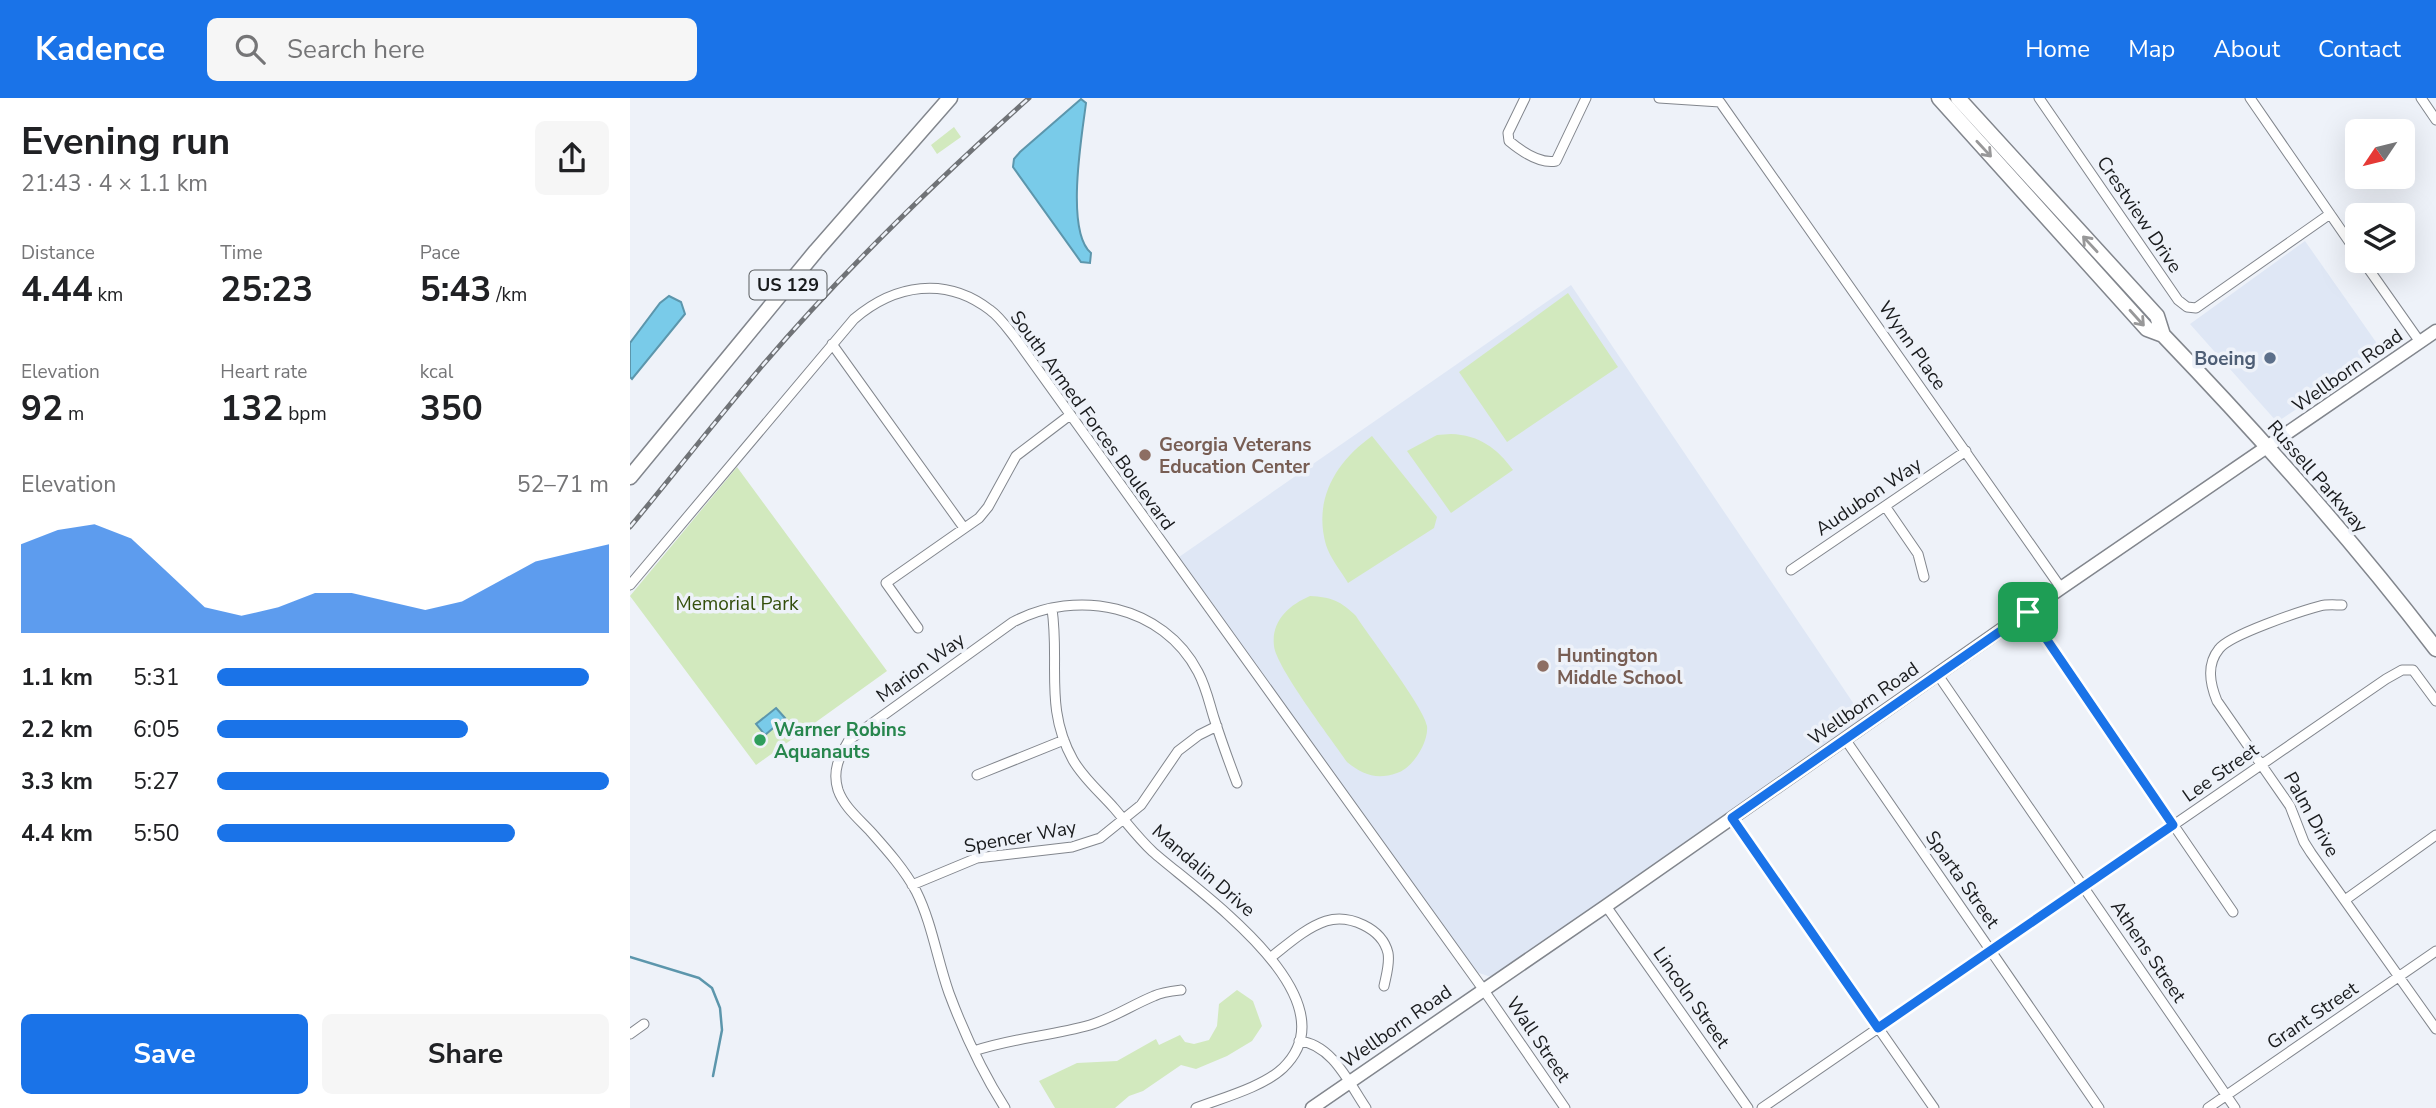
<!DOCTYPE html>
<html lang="en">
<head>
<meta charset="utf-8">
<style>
	:root { --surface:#fff; --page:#f6f6f6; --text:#202124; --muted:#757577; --accent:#1a73e8 }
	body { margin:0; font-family:"Nunito Sans",sans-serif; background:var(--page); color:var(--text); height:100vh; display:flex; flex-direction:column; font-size:26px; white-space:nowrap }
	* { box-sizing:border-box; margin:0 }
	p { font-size:23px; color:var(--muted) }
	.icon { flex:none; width:38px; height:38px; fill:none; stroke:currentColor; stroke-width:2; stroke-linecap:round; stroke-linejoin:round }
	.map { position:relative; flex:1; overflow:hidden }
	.sheet { display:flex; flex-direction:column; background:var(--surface); width:630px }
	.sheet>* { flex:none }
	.needle { width:46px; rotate:235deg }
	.controls { position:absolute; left:1715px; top:21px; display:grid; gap:14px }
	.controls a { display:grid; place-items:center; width:70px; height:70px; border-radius:10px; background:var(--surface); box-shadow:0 7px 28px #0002; font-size:35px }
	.pin { position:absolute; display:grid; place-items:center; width:60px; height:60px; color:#fff; margin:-30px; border-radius:14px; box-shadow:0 4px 10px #0006 }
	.round { display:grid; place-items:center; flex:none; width:74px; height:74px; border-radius:10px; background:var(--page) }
	.overview { display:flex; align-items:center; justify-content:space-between; height:119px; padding:0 21px }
	h1 { font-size:38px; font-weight:700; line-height:52px }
	.metrics { display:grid; grid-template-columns:repeat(3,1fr); gap:10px; height:119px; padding:7px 21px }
	.metrics div { display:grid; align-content:center }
	.metrics b { font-size:35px; font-weight:700 }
	.metrics small { font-size:19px; font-weight:400 }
	.metrics p { font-size:19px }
	.chart { height:196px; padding:14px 21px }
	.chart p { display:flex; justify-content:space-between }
	.chart svg { width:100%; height:126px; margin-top:7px; fill:var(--accent); opacity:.7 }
	.cta { display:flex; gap:14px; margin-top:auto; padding:14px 21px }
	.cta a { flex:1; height:80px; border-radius:10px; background:var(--accent); color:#fff; font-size:28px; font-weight:700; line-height:80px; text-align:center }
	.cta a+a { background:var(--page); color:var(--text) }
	ul { padding:0 21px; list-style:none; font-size:23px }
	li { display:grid; grid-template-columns:112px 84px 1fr; align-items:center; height:52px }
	li i { height:18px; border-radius:9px; background:var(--accent) }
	header { display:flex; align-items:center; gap:42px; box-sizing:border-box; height:98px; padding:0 35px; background:var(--accent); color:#fff }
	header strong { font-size:33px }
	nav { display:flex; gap:38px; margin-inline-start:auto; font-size:24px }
	.search { width:490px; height:63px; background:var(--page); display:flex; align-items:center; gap:18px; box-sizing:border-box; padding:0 24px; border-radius:10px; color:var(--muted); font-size:26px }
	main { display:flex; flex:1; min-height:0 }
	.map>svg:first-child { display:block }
</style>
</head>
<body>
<header>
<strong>Kadence</strong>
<div class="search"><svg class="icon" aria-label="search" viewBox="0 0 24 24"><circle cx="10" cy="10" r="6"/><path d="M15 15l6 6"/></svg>Search here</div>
<nav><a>Home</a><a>Map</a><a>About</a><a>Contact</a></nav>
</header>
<main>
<section class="sheet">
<div class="overview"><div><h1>Evening run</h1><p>21:43 · 4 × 1.1 km</p></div><a class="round"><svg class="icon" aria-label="share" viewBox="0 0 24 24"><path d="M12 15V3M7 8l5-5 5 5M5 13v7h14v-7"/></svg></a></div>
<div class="metrics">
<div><p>Distance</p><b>4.44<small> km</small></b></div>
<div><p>Time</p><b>25:23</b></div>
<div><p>Pace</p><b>5:43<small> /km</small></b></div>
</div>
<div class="metrics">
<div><p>Elevation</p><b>92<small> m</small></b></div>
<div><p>Heart rate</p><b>132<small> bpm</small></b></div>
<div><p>kcal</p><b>350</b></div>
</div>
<div class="chart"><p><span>Elevation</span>52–71 m</p>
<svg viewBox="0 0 160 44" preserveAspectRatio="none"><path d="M0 44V13L10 8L20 6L30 11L40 23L50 35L60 38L70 35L80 30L90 30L100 33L110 36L120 33L130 26L140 19L150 16L160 13V44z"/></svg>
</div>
<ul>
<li><b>1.1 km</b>5:31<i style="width:95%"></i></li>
<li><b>2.2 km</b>6:05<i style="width:64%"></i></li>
<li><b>3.3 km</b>5:27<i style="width:100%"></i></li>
<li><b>4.4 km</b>5:50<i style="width:76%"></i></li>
</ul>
<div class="cta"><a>Save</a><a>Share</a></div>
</section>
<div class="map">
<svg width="1806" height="1010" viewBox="0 0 1806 1010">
	<rect width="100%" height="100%" fill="#eef2f9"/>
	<path fill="#dfe7f5" d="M1675,143L1753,254L1647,324L1560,226Z
		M941,187L1234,621L867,879L858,878L846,874L549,459Z"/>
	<path fill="#d2e9be" d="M324,29L331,39L307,56L301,47Z
		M938,195L988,269L877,344L829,274Z
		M821,336C849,337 867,350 883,372L821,415L777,353L807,337Z
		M742,338L807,419L804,430L718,485C711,473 700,460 696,447C683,401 706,364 742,338Z
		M107,369L257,573L126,667L0,498Z
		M680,498C701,499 711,503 726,518C738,537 795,611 797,628C799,644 782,671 767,675C747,682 733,677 717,664C702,642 646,569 644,548C641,523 659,507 680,498Z
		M607,892L623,903L632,928L622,943L597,958L566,971L551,967L513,993L499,998L485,1010H425L409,983L447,965L487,963L526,941L529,947L550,937L555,944L564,946L579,942L587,928L589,906Z"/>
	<path fill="#79cbe9" stroke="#5c96ac" stroke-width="2" d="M451,1L456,5C452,37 435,133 461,155L460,165L451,164L383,69L384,61L390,54Z
		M39,198L51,204L55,216L2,281L0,279V245L30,205Z
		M146,610L155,620L135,637L126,626Z"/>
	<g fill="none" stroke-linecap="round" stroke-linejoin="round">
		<path stroke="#5c96ac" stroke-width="2.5" d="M0,859L69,880L82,890L90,910L92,932L83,978"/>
		<g stroke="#82868d" stroke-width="11">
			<path id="street" d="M895,0L878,35L879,43C891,53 910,66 926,63L956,0
				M1029,0L1090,4L1431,490
				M1409,0L1548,202L1557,209L1566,210L1700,116
				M1620,0L1727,155
				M1791,0L1806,22
				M1733,163L1790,244
				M202,246L334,430
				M1255,408L1288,456L1294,479
				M1161,472L1336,353
				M0,487L224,221C265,186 316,178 360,212C370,219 378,231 386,241L853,891L935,1010
				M1712,507C1705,507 1697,506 1690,508C1671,513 1599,537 1589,551C1576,567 1580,586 1587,603L1660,708L1674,744L1681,755L1806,931
				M422,511C430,566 414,610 443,662C454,681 470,694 484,710C497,725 508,740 523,754C567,793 726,900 653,970C633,989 592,1000 566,1010
				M1398,514L1603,814
				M288,530L256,485L349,420L358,409L386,358L440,317
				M1308,577L1605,1010
				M1215,641L1469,1010
				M347,677L434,642
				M1102,720L1304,1010
				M282,787L347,760L442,749L470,740L511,707L548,653L569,637L587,628
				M1715,802L1806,737
				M976,808L1118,1010
				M640,860C657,847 675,830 696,823C719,816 752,830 758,855C760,866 756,878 754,888
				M0,936L14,926
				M669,943C702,946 719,985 736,1010
				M344,953C382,940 421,938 460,927C483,920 502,907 524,898C532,894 542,893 551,892
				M375,1010C352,974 334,935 319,895C307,861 302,825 286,793C274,771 257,752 241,734C229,721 214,709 208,692C202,673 209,659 219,642L383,524C447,490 533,507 568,574C576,589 579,604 584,620C591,642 599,664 607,685
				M1132,1010L1756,581L1772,572H1783L1806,603
				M1578,1010L1806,853"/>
		</g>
		<g stroke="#82868d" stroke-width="15">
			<path id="secondary" d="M682,1010L976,808L1431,490L1806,233"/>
		</g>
		<g stroke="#82868d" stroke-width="17">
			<path id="primary" d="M1309,0L1517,231L1533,237
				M1328,0L1527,218L1533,237C1629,337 1722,441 1806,551
				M0,379L186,153L320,0"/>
		</g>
		<use href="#street" stroke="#fff" stroke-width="9"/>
		<use href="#secondary" stroke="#fff" stroke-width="12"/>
		<use href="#primary" stroke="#fff" stroke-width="14"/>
		<g stroke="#707377" stroke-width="5">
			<path id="rail" d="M0,429C44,376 87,321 132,268C214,172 305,84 399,0"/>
		</g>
		<use href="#rail" stroke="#eef2f9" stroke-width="2.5" stroke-dasharray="8" stroke-linecap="butt"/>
	</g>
	<defs><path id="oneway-shaft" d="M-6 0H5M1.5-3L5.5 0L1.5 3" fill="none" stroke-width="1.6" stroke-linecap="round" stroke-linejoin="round" transform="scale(1.75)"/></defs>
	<g stroke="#989899">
		<use href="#oneway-shaft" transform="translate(1354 51) rotate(47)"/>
		<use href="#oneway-shaft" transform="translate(1460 146) rotate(-133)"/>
		<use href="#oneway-shaft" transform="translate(1507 220) rotate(48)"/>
	</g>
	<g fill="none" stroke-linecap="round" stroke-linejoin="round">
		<g stroke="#fff" stroke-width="14">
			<path id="route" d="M1398,514L1543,727L1248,930L1102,720Z"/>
		</g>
		<use href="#route" stroke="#1a73e8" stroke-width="9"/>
	</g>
	<circle fill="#5c6f8a" stroke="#eef2f9" stroke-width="2.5" cx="1640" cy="260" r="7"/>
	<g fill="#8d6e63" stroke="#eef2f9" stroke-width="2.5">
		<circle cx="515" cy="357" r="7"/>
		<circle cx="913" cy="568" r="7"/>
	</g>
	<circle fill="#2e9e5b" stroke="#eef2f9" stroke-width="2.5" cx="130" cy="642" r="7"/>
	<g text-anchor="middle" stroke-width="7" stroke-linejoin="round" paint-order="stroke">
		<rect fill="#eef2f9" stroke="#595c5f" stroke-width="2" x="119.5" y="172.5" width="77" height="29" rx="5"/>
		<g font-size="18" font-weight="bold" fill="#191b1d">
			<text x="158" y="193">US 129</text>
		</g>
		<g font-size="19" fill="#191b1d" stroke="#eef2f9">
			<text transform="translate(1510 116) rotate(56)" y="7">Crestview Drive</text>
			<text transform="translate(1283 247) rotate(55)" y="7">Wynn Place</text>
			<text transform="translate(1717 272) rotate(-35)" y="7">Wellborn Road</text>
			<text transform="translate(463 322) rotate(54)" y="7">South Armed Forces Boulevard</text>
			<text transform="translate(1688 378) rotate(49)" y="7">Russell Parkway</text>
			<text transform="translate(1238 398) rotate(-34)" y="7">Audubon Way</text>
			<text transform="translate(290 569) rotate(-36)" y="7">Marion Way</text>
			<text transform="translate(1233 605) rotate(-35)" y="7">Wellborn Road</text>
			<text transform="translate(1590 674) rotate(-35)" y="7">Lee Street</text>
			<text transform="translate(1682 716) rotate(61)" y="7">Palm Drive</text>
			<text transform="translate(390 738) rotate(-10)" y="7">Spencer Way</text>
			<text transform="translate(574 772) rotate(41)" y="7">Mandalin Drive</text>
			<text transform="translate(1333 781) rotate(55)" y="7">Sparta Street</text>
			<text transform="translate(1519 853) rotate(56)" y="7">Athens Street</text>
			<text transform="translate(1062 899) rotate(55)" y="7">Lincoln Street</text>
			<text transform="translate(1682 917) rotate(-34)" y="7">Grant Street</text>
			<text transform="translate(766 928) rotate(-35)" y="7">Wellborn Road</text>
			<text transform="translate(909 941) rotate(56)" y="7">Wall Street</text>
		</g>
		<g font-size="19" font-weight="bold" fill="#4e5e75" stroke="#eef2f9" text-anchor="end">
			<text x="1626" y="267">Boeing</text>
		</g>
		<g font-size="19" font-weight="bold" fill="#785e54" stroke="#eef2f9" text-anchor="start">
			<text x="529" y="353">Georgia Veterans<tspan x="529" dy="22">Education Center</tspan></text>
			<text x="927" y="564">Huntington<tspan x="927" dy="22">Middle School</tspan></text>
		</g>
		<g font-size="19" fill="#334e0b" stroke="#eef2f9">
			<text x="107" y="512">Memorial Park</text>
		</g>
		<g font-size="19" font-weight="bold" fill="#27864d" stroke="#eef2f9" text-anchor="start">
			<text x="144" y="638">Warner Robins<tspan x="144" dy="22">Aquanauts</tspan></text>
		</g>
	</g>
</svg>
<div class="controls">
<a><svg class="needle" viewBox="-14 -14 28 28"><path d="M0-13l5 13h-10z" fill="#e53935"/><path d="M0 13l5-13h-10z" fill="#757577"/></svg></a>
<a><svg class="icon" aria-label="layers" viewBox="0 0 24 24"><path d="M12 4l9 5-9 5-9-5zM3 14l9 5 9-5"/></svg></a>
</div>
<div class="pin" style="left:1398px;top:514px;background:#1e9e55"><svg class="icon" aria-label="arrive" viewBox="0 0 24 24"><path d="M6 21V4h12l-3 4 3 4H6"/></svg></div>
</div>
</main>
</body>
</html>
